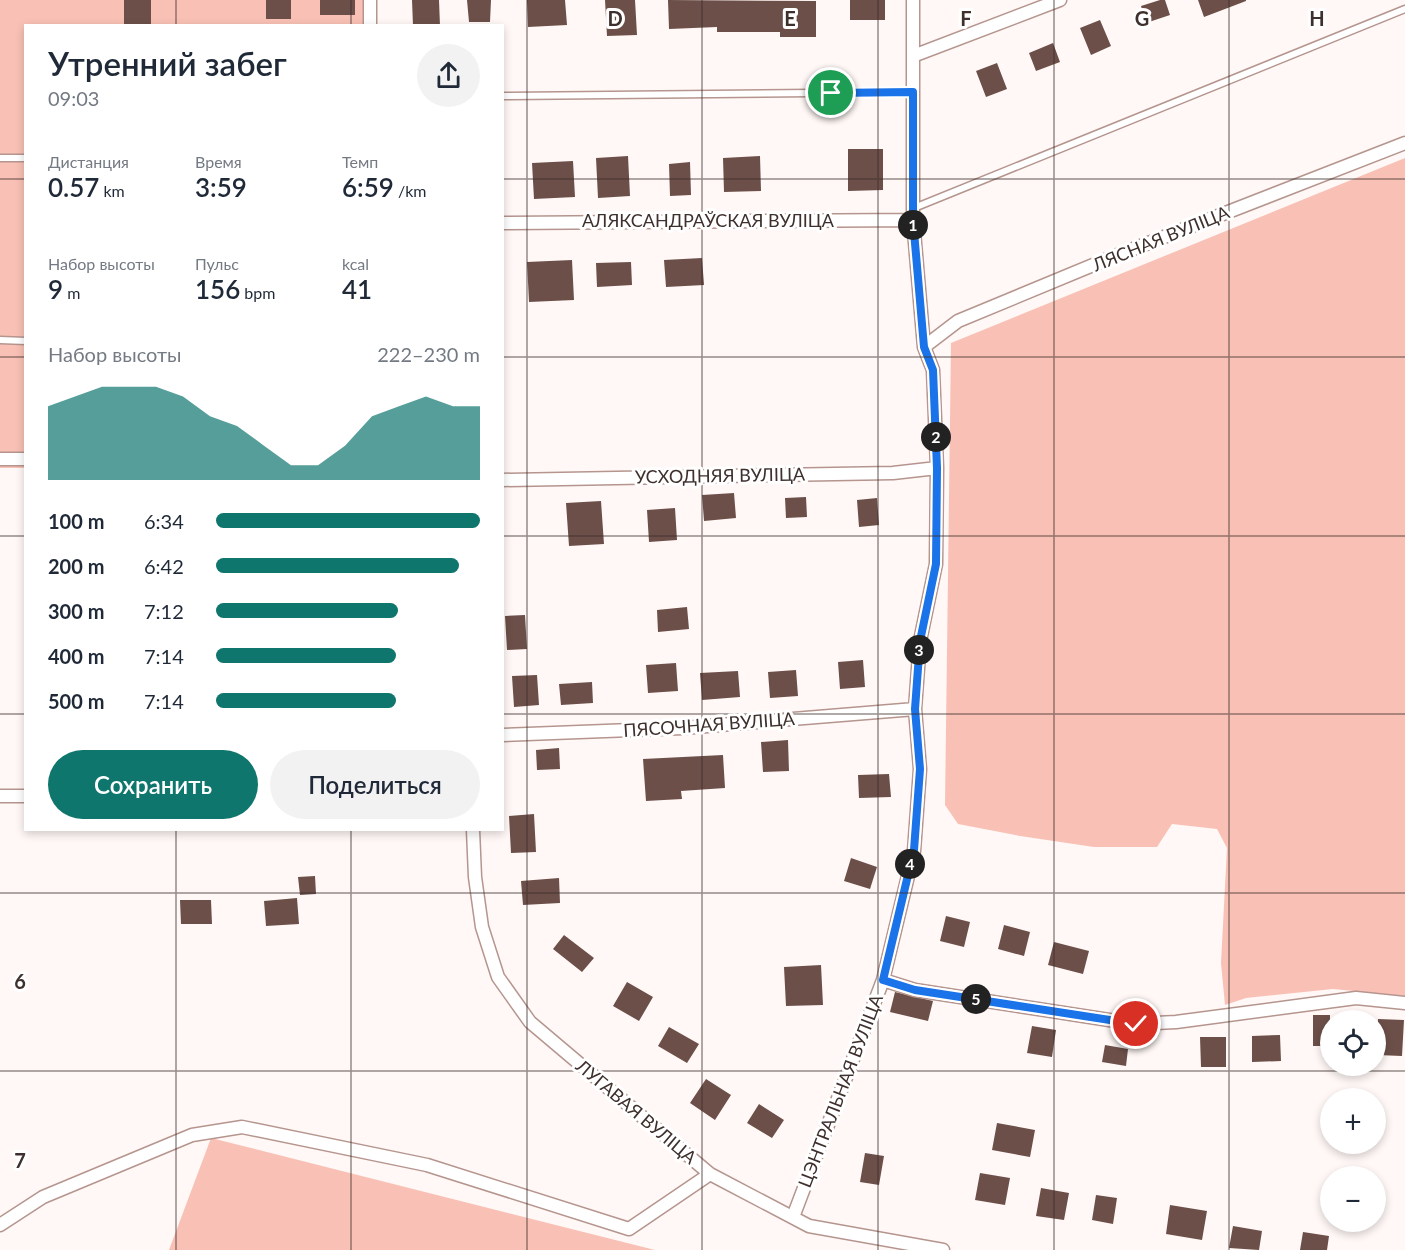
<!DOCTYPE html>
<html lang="ru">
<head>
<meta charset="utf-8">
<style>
	:root { --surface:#fff; --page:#f2f2f3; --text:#1f2937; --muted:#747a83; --accent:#0f766e }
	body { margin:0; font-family:Lato,sans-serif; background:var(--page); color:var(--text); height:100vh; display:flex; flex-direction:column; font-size:22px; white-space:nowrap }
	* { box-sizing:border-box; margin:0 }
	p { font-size:20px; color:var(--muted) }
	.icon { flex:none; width:33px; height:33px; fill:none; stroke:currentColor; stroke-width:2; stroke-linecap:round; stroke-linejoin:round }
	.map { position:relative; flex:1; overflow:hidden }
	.panel { position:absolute; left:24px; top:24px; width:480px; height:807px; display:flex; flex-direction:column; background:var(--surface); border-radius:0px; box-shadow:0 3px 9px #0003 }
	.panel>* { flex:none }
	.fabs { position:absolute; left:1320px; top:1010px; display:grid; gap:12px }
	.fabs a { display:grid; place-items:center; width:66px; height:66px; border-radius:50%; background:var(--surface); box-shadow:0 3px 9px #0003; font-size:30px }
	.pin { position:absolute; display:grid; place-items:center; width:51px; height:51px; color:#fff; margin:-26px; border:3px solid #fff; border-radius:50%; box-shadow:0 2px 6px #0007 }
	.km { position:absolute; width:30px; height:30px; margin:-15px; border-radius:50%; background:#222; color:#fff; font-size:16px; line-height:30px; text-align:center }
	.round { display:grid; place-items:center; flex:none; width:63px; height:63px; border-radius:32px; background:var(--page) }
	.overview { display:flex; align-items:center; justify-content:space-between; height:102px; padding:0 24px }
	h1 { font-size:33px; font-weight:600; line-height:45px }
	.metrics { display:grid; grid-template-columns:repeat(3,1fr); gap:9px; height:102px; padding:6px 24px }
	.metrics div { display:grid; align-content:center }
	.metrics b { font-size:26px; font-weight:600 }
	.metrics small { font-size:16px; font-weight:400 }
	.metrics p { font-size:16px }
	.chart { height:168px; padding:12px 24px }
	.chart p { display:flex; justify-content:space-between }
	.chart svg { width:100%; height:108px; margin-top:6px; fill:var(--accent); opacity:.7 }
	.button { display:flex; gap:12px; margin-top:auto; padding:12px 24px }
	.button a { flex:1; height:69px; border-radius:36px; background:var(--accent); color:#fff; font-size:24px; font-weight:600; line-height:69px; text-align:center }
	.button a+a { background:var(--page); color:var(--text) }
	ul { padding:0 24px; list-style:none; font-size:20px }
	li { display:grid; grid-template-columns:96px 72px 1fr; align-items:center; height:45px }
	li i { height:15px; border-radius:8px; background:var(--accent) }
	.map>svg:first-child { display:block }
</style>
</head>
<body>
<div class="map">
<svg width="1405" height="1250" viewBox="0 0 1405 1250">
	<rect width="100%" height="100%" fill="#fff8f6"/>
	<path fill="#f9c1b5" d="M0,0H370V25L26,26L25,468H0Z
		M1405,158V996L1333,989L1246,998L1225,1005L1221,963L1227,848L1217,829L1172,824L1157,847H1094L1020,836L958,824L945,805L951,343Z
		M211,1138L655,1250H169Z"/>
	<path fill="#6c4f49" d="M124,0H151V25H124Z
		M266,0H291V19H266Z
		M320,0H355V15H320Z
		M412,0H439L440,26H413Z
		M467,0H491L490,22H469Z
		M527,0H565L567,25L528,27Z
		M605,0H635L637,35L607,36Z
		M668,0L816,1V37H780V32H717V27L669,29Z
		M850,0H885V20H850Z
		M1160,0H1165L1170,15L1146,23L1141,6Z
		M1198,0H1246V1L1204,17Z
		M1100,20L1111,46L1091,55L1080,28Z
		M1053,43L1060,62L1036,71L1029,53Z
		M997,63L1007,89L986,97L976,71Z
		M848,149H883V190L848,191Z
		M628,156L630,196L598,198L596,158Z
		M760,156L761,191L724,192L723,158Z
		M573,161L575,197L534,199L532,163Z
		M690,162L691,195L670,196L669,164Z
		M702,258L704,285L666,287L664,260Z
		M572,260L574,300L529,302L527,262Z
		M631,262L632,285L597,287L596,263Z
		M734,493L736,518L704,521L702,495Z
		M806,497L807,517L786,518L785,498Z
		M877,498L879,525L859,527L857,500Z
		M601,501L604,544L569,546L566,503Z
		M675,508L677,540L649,542L647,510Z
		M687,607L689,629L658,632L657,610Z
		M525,615L527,649L507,650L505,616Z
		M863,660L865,687L840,689L838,662Z
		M676,663L678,691L648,693L646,665Z
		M796,670L798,696L770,698L768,672Z
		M738,671L740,697L702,700L700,673Z
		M537,675L539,705L514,707L512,676Z
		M592,682L593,703L561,705L559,684Z
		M788,740L789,771L763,772L761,742Z
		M559,748L560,769L537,770L536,750Z
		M723,755L725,788L681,791L682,799L646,801L643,759Z
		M889,774L891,797L859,798L858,775Z
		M534,814L536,852L511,853L509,816Z
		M851,858L877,867L870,889L844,881Z
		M315,876L316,894L300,895L298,877Z
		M559,878L560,903L523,905L521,881Z
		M297,898L299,924L266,926L264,901Z
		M180,900H211L212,924H181Z
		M946,916L970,922L964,947L940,941Z
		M1004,925L1030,932L1024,956L998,949Z
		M564,935L594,958L582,972L553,949Z
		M1054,942L1089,951L1083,974L1048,965Z
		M821,965L823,1005L786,1006L784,967Z
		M627,982L653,997L639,1021L613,1006Z
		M895,992L933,1001L928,1021L890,1012Z
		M1313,1015H1330V1046H1313Z
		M1378,1019L1404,1020L1402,1056L1377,1055Z
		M1032,1026L1056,1030L1052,1057L1027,1053Z
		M669,1027L699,1044L687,1063L658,1046Z
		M1280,1035L1281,1061L1252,1062V1036Z
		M1200,1037H1226V1067H1201Z
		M1105,1045L1128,1049L1126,1066L1102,1062Z
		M706,1079L731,1095L715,1120L690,1103Z
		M759,1104L784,1120L772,1138L747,1123Z
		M997,1123L1035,1130L1030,1157L992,1150Z
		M865,1153L884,1156L879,1185L860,1182Z
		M980,1173L1010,1178L1005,1205L975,1200Z
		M1041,1188L1069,1193L1064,1220L1036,1216Z
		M1096,1195L1117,1198L1113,1224L1092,1220Z
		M1170,1205L1207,1211L1202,1240L1166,1234Z
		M1233,1226L1262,1231L1259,1250L1229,1248Z
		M1303,1232L1329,1236L1327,1250H1300Z"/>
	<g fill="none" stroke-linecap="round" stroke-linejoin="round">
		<g stroke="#b5958e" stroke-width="9">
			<path id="service" d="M502,96L913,92
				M0,158H26
				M914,208L1405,9
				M0,340L26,341"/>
		</g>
		<g stroke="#b5958e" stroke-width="15">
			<path id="minor" d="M370,26V0
				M913,56L1060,0
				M502,223L913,220
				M924,347L958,321L1110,258L1405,143
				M0,459H26
				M502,480L893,473L937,468
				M502,735L683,728L915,709
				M0,796H26
				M473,830L475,877L482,927L498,977L530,1022L710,1174L809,1226L943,1250
				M883,980L915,990L1135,1024L1176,1022L1356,998L1405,1003
				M793,1217L883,980L914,851L920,769L915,709L920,641L936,564L937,468L933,370L924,347L913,220V0
				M0,1225L43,1197L192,1135L242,1127L427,1165L629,1229L710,1174"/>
		</g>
		<use href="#service" stroke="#fff" stroke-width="6"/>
		<use href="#minor" stroke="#fff" stroke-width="12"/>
	</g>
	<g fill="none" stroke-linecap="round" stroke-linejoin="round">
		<g stroke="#fff" stroke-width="12">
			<path id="route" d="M831,93L913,92V220L924,347L933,370L937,468L936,564L920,641L915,709L920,769L914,850L883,980L915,990L1136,1024"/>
		</g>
		<use href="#route" stroke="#1a73e8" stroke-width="8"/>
	</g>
	<path fill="none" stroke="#3e302d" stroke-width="1.5" stroke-opacity="0.55" d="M176,0V26M351,0V26M527,0V1250M702,0V1250M878,0V1250M1054,0V1250M1229,0V1250M0,179H26M502,179H1405M0,357H26M502,357H1405M0,536H26M502,536H1405M0,714H26M502,714H1405M176,830V1250M351,830V1250M0,893H1405M0,1071H1405"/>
	<g text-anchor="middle" stroke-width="6" stroke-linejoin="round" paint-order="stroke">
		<g font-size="18" fill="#3e302d" stroke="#fff">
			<text x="708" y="227">АЛЯКСАНДРАЎСКАЯ ВУЛІЦА</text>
			<text transform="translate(1161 239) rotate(-22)" y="6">ЛЯСНАЯ ВУЛІЦА</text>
			<text transform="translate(720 476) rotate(-1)" y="6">УСХОДНЯЯ ВУЛІЦА</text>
			<text transform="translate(709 725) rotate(-4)" y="6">ПЯСОЧНАЯ ВУЛІЦА</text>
			<text transform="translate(841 1091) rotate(-69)" y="6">ЦЭНТРАЛЬНАЯ ВУЛІЦА</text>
			<text transform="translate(636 1112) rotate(40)" y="6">ЛУГАВАЯ ВУЛІЦА</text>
		</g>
	</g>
	<g font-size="20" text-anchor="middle" font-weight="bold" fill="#3e302d" stroke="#fff" stroke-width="6" stroke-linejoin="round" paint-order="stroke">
		<text x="615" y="26">D</text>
		<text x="790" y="26">E</text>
		<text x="966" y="26">F</text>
		<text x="1142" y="26">G</text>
		<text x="1317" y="26">H</text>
		<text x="20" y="989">6</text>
		<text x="20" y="1168">7</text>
	</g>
</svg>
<div class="fabs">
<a><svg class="icon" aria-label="locate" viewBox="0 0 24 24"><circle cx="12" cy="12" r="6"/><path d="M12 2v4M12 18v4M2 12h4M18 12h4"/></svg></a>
<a>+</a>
<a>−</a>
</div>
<div class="pin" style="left:831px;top:93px;background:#1e9e55"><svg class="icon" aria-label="arrive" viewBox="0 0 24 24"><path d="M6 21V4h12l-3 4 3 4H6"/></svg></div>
<div class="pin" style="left:1136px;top:1024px;background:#d93025"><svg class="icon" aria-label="check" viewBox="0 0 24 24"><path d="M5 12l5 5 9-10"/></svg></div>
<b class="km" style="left:913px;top:225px">1</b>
<b class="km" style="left:936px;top:437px">2</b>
<b class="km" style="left:919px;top:650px">3</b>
<b class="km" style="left:910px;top:864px">4</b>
<b class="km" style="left:976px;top:999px">5</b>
<section class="panel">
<div class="overview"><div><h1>Утренний забег</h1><p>09:03</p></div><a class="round"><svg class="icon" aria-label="share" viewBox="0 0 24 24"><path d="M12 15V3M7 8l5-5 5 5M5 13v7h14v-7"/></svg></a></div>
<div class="metrics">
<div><p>Дистанция</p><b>0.57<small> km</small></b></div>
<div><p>Время</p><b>3:59</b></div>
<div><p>Темп</p><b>6:59<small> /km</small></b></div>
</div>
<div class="metrics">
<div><p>Набор высоты</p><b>9<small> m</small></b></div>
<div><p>Пульс</p><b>156<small> bpm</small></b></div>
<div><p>kcal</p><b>41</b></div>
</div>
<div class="chart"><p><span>Набор высоты</span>222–230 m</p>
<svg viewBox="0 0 160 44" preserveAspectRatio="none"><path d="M0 44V14L10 10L20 6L30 6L40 6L50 10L60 18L70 22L80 30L90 38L100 38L110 30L120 18L130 14L140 10L150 14L160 14V44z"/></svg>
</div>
<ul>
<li><b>100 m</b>6:34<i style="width:100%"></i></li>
<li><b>200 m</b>6:42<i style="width:92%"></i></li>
<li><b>300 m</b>7:12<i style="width:69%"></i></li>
<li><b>400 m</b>7:14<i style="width:68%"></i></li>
<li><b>500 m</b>7:14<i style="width:68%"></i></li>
</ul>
<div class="button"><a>Сохранить</a><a>Поделиться</a></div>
</section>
</div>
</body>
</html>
